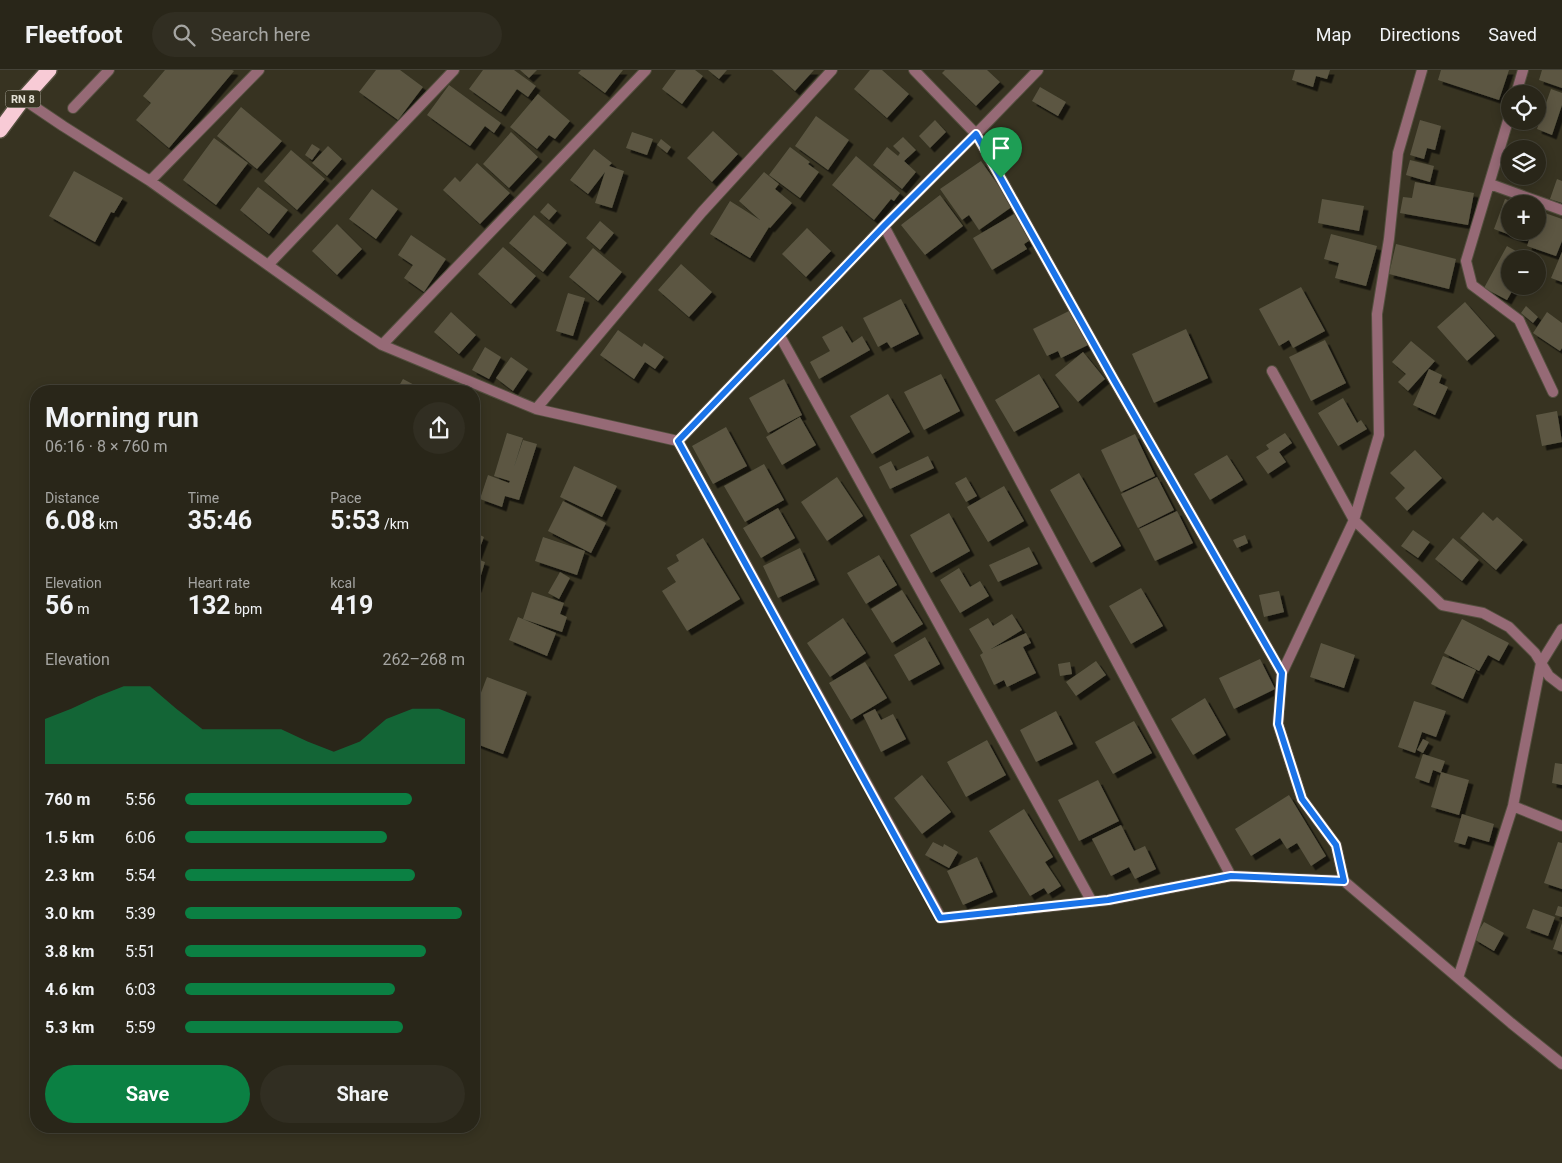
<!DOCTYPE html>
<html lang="en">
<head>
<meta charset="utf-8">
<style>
	:root { --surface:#292619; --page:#312e22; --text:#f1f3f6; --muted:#a5a5a2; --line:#454338; --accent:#0b8043 }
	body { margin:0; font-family:Roboto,sans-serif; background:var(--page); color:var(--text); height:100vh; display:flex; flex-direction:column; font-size:19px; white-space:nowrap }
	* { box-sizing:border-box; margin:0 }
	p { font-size:16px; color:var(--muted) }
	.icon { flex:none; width:28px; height:28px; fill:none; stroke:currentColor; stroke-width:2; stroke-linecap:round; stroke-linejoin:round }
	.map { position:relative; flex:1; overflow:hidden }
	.side { position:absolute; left:30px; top:315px; width:450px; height:748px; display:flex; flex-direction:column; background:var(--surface); border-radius:20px; box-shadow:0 2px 12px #0003,0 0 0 1px var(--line) }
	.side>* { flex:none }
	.tools { position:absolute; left:1501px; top:15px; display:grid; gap:10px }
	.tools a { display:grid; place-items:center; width:45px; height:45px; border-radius:50%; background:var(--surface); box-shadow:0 2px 12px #0003,0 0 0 1px var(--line); font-size:25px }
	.pin { position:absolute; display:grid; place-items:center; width:42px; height:42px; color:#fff; margin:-51px -21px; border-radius:50% 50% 50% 0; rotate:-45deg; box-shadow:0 0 5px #0007 }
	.pin .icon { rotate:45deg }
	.round { display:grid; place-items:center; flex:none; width:52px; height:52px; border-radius:26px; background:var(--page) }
	.overview { display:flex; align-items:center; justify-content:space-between; height:85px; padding:0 15px }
	h1 { font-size:28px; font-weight:700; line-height:38px }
	.metrics { display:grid; grid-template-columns:repeat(3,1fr); gap:8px; height:85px; padding:5px 15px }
	.metrics div { display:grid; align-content:center }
	.metrics b { font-size:25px; font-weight:700 }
	.metrics small { font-size:14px; font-weight:400 }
	.metrics p { font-size:14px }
	.chart { height:140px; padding:10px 15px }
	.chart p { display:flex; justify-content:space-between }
	.chart svg { width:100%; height:90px; margin-top:5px; fill:var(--accent); opacity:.7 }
	.action { display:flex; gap:10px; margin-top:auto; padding:10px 15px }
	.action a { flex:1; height:58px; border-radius:30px; background:var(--accent); color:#fff; font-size:20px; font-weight:700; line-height:58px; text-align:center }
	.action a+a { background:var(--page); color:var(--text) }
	ul { padding:0 15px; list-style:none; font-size:16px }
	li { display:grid; grid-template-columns:80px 60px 1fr; align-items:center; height:38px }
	li i { height:12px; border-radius:6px; background:var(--accent) }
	header { display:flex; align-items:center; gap:30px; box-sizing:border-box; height:70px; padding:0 25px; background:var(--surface); border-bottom:1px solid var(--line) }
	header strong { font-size:24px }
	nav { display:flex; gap:28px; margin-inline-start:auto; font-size:18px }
	.search { width:350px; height:45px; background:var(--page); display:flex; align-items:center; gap:12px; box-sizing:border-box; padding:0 18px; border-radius:28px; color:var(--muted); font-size:19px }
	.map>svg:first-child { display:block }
</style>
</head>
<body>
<header>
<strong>Fleetfoot</strong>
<div class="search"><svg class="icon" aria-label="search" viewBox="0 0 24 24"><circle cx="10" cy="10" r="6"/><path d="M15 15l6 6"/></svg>Search here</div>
<nav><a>Map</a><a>Directions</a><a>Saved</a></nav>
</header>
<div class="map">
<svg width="1562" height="1093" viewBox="0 0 1562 1093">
	<defs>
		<filter id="shadow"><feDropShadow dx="4.5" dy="4.5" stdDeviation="0" flood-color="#0009"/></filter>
	</defs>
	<rect width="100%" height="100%" fill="#373321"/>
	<path fill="#5b5743" filter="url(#shadow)" d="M165,0H232L234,1L169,78L136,50L151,33L143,26Z
		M376,0H400L423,17L398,50L359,22Z
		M483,0H514L536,16L528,27L517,19L501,42L469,19Z
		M520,0H537L529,8Z
		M581,0H623L605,23L578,3Z
		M676,0H695L703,6L682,34L662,19Z
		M708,0H727L719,9Z
		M772,0H814L795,21Z
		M870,0H882L909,24L887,48L854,19Z
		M945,0H987L1000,12L976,36L942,3Z
		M1295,0H1330L1327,9L1316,6L1313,17L1292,10Z
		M1441,0H1509L1499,30L1438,10Z
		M1542,0H1562V18L1539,10Z
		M449,15L501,53L494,63L485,56L470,76L427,45Z
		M1040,17L1066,32L1058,46L1032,31Z
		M1551,19L1562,23V35L1552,65L1537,59Z
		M538,24L570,51L555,69L549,65L537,79L510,57Z
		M241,37L282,71L257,99L217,66Z
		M816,46L849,70L828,100L795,76Z
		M935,50L946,62L930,78L919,66Z
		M1420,50L1441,56L1435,80L1427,78L1424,89L1410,85Z
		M713,61L738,84L712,112L687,88Z
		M511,62L538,87L509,118L483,94Z
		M632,62L653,69L647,85L626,78Z
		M903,67L916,80L904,91L916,102L902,119L873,95L887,77L903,90L898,86L900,83L893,76Z
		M214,68L248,93L216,135L183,110Z
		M661,69L671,77L667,83L657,75Z
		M312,74L320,79L312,90L305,85Z
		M328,76L342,89L327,106L312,93Z
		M790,77L810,92L808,94L819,102L800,128L769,105Z
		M594,79L612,93L609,96L624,101L612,138L595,133L605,102L588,124L570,110Z
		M291,80L325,109L297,140L264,111Z
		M856,86L900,123L894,131L891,129L874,150L832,115Z
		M1410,90L1434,96L1430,112L1406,105Z
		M981,91L1013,136L979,160L969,145L962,150L940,119Z
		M477,93L510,123L480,154L443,120L455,107L460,112Z
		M74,101L123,128L114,143L111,142L95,172L49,146Z
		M764,102L779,114L775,119L792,133L770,158L769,157L750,188L710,164L730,131L760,150L739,131Z
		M1557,109L1562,111V133L1550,129Z
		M1415,112L1474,123L1468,155L1400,143L1403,127L1412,128Z
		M258,117L288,140L269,164L240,140Z
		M372,119L398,139L376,169L349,149Z
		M940,125L963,156L925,185L901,155Z
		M1322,129L1364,136L1359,161L1318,153Z
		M1505,129L1517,133L1510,134V161H1530L1527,171L1494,159Z
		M548,133L557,141L549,150L540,142Z
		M1539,141L1562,149V171L1556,186L1527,176L1532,161H1538V145Z
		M1016,143L1032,169L1024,174L1027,179L992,200L973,168Z
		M534,145L567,173L543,202L509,173Z
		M600,151L614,163L600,180L586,168Z
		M337,154L362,179L337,205L312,181Z
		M807,158L831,181L806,207L782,184Z
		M1331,164L1377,176L1366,216L1335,208L1339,193L1324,189Z
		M411,165L446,189L424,222L404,208L413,195L398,185Z
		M1396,174L1456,189L1449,219L1389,204Z
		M1507,176L1530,189H1510V216H1515L1507,230L1484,218Z
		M503,177L536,206L511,234L478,204Z
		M593,178L622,202L598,231L569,207Z
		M1562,182V212L1551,208Z
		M681,194L712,222L689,247L658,220Z
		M1301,217L1325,261L1293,278L1289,270L1279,276L1259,239Z
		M568,223L585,228L573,266L556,261Z
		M901,229L919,264L891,278L887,272L878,277L863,248Z
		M1465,232L1495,266L1467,291L1437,257Z
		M1526,236L1538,247L1533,253L1521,243Z
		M1071,240L1088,275L1061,288L1058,281L1047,286L1033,259Z
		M451,242L476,265L459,284L434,262Z
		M1547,242L1562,253V278L1560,281L1533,263Z
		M842,256L852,273L862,266L870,280L819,309L810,292L830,281L822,267Z
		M1186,259L1208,308L1154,333L1132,284Z
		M618,260L642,277L644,273L664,287L655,299L645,292L634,309L600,285Z
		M1325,270L1346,313L1311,331L1289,287Z
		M1411,271L1435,291L1408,321L1398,312L1406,304L1392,292Z
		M485,277L501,287L489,309L472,300Z
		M1083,282L1105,309L1078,332L1055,305Z
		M511,287L528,299L513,321L496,308Z
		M1429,299L1442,305L1439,313L1448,317L1435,345L1413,335Z
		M941,304L960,341L924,360L904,322Z
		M1039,304L1059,337L1014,362L995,330Z
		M403,309L422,319L421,321H396Z
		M784,309L802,345L768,363L749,328Z
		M888,324L910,362L872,384L850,346Z
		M1343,328L1357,353L1361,350L1367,359L1338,376L1318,343Z
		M1557,341L1562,372L1542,376L1536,345Z
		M800,347L816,375L782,395L766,367Z
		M726,357L747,396L713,414L692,376Z
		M507,363L523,368L514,397L523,370L537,374L519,430L505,426L502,437L480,429L488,405L509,413L510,411L494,406Z
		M1285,363L1292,373L1279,382L1286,392L1268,404L1256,387L1269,379L1266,375Z
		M1135,364L1155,406L1121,422L1101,380Z
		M1415,380L1442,408L1407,441L1395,428L1405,418L1390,403Z
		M1227,385L1243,410L1210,430L1194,404Z
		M928,386L934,398L890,419L879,397L891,391L896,401Z
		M764,394L784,430L745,452L724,416Z
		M574,396L617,416L602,447L560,427Z
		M1079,403L1121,476L1091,493L1050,420Z
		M837,407L863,446L827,471L801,432Z
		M966,407L977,426L966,432L955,413Z
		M1157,407L1174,440L1138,458L1121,424Z
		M1004,416L1024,451L988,472L967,437Z
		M563,431L606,453L591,483L548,461Z
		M778,438L795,468L761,488L743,458Z
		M1177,441L1193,473L1155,491L1139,459Z
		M1483,442L1493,451L1497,447L1523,470L1496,500L1460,468Z
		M949,443L970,481L931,503L910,465Z
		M1413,460L1430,472L1418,488L1401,476Z
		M474,462L484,467L477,485L474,483Z
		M1245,465L1248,473L1237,478L1233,470Z
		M543,467L585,481L577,505L535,491Z
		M703,468L740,529L687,561L662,521L676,512L667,498L679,491L676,485Z
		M1453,468L1479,490L1462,511L1435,489Z
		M1029,477L1038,494L998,512L989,495Z
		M800,478L815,510L778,528L763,496Z
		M879,485L897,515L866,534L847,503Z
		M474,488L485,492L477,518L474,517Z
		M959,498L970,517L980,511L989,526L960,543L940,510Z
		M560,502L570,508L559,529L548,523Z
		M1141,518L1163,556L1131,574L1109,536Z
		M902,520L923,554L892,573L871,539Z
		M1279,521L1284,542L1264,547L1259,525Z
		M532,522L564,533L560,544L567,547L562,562L523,549Z
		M1012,544L1022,560L991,579L1026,563L1031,573L1023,577L1036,603L1007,617L1004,610L994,615L980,585L983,583L969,559L988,548L993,556Z
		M518,547L556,563L547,586L509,570Z
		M843,548L866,583L830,607L807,573Z
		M1462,549L1509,573L1499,591L1488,585L1479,601L1444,583Z
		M925,567L940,594L909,611L894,585Z
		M1321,573L1355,585L1344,618L1310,607Z
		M1443,586L1476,600L1463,629L1431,614Z
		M1260,589L1275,619L1234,639L1219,608Z
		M1096,591L1106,605L1076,626L1066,612Z
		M865,592L887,628L851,650L829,613Z
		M1070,592L1072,604L1060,606L1058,594Z
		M487,607L527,622L503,684L474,673V641Z
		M1205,628L1226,665L1193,685L1171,649Z
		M1414,631L1446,641L1436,667L1422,662L1415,683L1398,677Z
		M875,639L881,650L893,644L906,669L881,682L863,645Z
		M1056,641L1073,674L1036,692L1020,660Z
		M1134,651L1152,683L1113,704L1095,672Z
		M1423,669L1429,672L1423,683L1417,680Z
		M987,670L1006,705L966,727L947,692Z
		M1423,684L1445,691L1441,702L1469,710L1459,745L1431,737L1441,703L1433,700L1429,713L1415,708Z
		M1555,693L1562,694V715L1552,713Z
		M922,705L951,742L922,764L894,728Z
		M1098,710L1119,751L1079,771L1058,730Z
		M1289,725L1326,786L1311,796L1297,773L1287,779L1280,768L1251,786L1235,759Z
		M1024,739L1053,787L1045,792L1061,816L1048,824L1044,818L1030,826L989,761Z
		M1462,744L1494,754L1489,772L1468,766L1465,775L1454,772Z
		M1121,755L1134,781L1145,776L1156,799L1135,809L1129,797L1111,806L1092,769Z
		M933,772L943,777L944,774L958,782L949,798L925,785Z
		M1558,772L1562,773V819L1544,813Z
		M977,787L993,822L963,835L947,801Z
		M1558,836L1562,837V847L1555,845Z
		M1533,839L1555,847L1548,866L1526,858Z
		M1484,852L1504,863L1494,881L1474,869Z
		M1562,853V882L1553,879Z"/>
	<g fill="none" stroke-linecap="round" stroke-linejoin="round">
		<g stroke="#534f3e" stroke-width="12">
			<path id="street" d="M1516,24L1523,0
				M23,29L63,56L150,111L352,255L382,275L536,339L678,371L941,848L1108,830L1231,806L1344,811L1336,775L1302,729L1278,654L1282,603L1114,310L976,64L1038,0
				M73,38L109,0
				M1510,44L1466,191L1472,215L1519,250L1553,322
				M150,111L259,0
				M1490,114L1562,140
				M884,156L1231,806
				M268,195L454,0
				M780,266L1092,832
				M382,275L646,0
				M1272,301L1354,450L1442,535L1483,543L1509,557L1535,583L1549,606L1562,616
				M536,339L702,142L832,0
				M678,371L884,156L976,64L914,0
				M1282,603L1354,450L1379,365L1377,244L1389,169L1398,83L1422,0
				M1513,736L1562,756
				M1344,811L1511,953L1562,994
				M1458,908L1513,736L1541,593L1562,559"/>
		</g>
		<g stroke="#534f3e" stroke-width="18">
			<path id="highway" d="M0,60L23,29L49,0"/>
		</g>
		<use href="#street" stroke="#966a76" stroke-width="10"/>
		<use href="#highway" stroke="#f8cbd6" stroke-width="15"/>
	</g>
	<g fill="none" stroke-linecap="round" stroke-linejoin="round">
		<g stroke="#fff" stroke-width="10">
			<path id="route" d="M976,64L1114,310L1282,603L1278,654L1302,729L1336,775L1344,811L1231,806L1108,830L940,848L678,371L884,156Z"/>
		</g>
		<use href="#route" stroke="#1a73e8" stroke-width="6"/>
	</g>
	<g text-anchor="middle" stroke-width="5" stroke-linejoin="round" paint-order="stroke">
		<rect fill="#373321" stroke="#afada0" stroke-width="1" x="5.5" y="20.5" width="35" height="17" rx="4"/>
		<g font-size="11" font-weight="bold" fill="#e3e1d6">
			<text x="23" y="33">RN 8</text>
		</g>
	</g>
</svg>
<div class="tools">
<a><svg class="icon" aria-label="locate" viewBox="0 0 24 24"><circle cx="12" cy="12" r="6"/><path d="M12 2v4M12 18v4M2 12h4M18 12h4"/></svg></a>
<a><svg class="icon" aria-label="layers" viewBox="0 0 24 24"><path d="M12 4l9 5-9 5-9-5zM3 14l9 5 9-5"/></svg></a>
<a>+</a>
<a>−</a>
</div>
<div class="pin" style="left:1001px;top:108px;background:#1e9e55"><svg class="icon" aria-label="arrive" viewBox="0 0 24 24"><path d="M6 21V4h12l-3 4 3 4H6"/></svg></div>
<section class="side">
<div class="overview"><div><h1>Morning run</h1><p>06:16 · 8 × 760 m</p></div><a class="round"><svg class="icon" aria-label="share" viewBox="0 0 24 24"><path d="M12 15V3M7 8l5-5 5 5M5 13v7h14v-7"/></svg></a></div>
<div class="metrics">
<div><p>Distance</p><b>6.08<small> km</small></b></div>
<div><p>Time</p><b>35:46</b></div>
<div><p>Pace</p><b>5:53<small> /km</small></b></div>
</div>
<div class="metrics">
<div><p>Elevation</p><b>56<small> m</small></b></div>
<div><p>Heart rate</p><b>132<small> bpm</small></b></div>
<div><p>kcal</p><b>419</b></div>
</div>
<div class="chart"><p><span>Elevation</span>262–268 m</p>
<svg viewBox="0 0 160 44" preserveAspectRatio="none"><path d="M0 44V22L10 17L20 11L30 6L40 6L50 17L60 27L70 27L80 27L90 27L100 33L110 38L120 33L130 22L140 17L150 17L160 22V44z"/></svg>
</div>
<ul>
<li><b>760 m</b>5:56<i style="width:81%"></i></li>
<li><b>1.5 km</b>6:06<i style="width:72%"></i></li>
<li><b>2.3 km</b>5:54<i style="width:82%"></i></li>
<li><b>3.0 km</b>5:39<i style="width:99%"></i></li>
<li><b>3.8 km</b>5:51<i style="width:86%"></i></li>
<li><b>4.6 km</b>6:03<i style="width:75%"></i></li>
<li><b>5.3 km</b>5:59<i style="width:78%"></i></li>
</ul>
<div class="action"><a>Save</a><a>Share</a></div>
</section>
</div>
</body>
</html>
